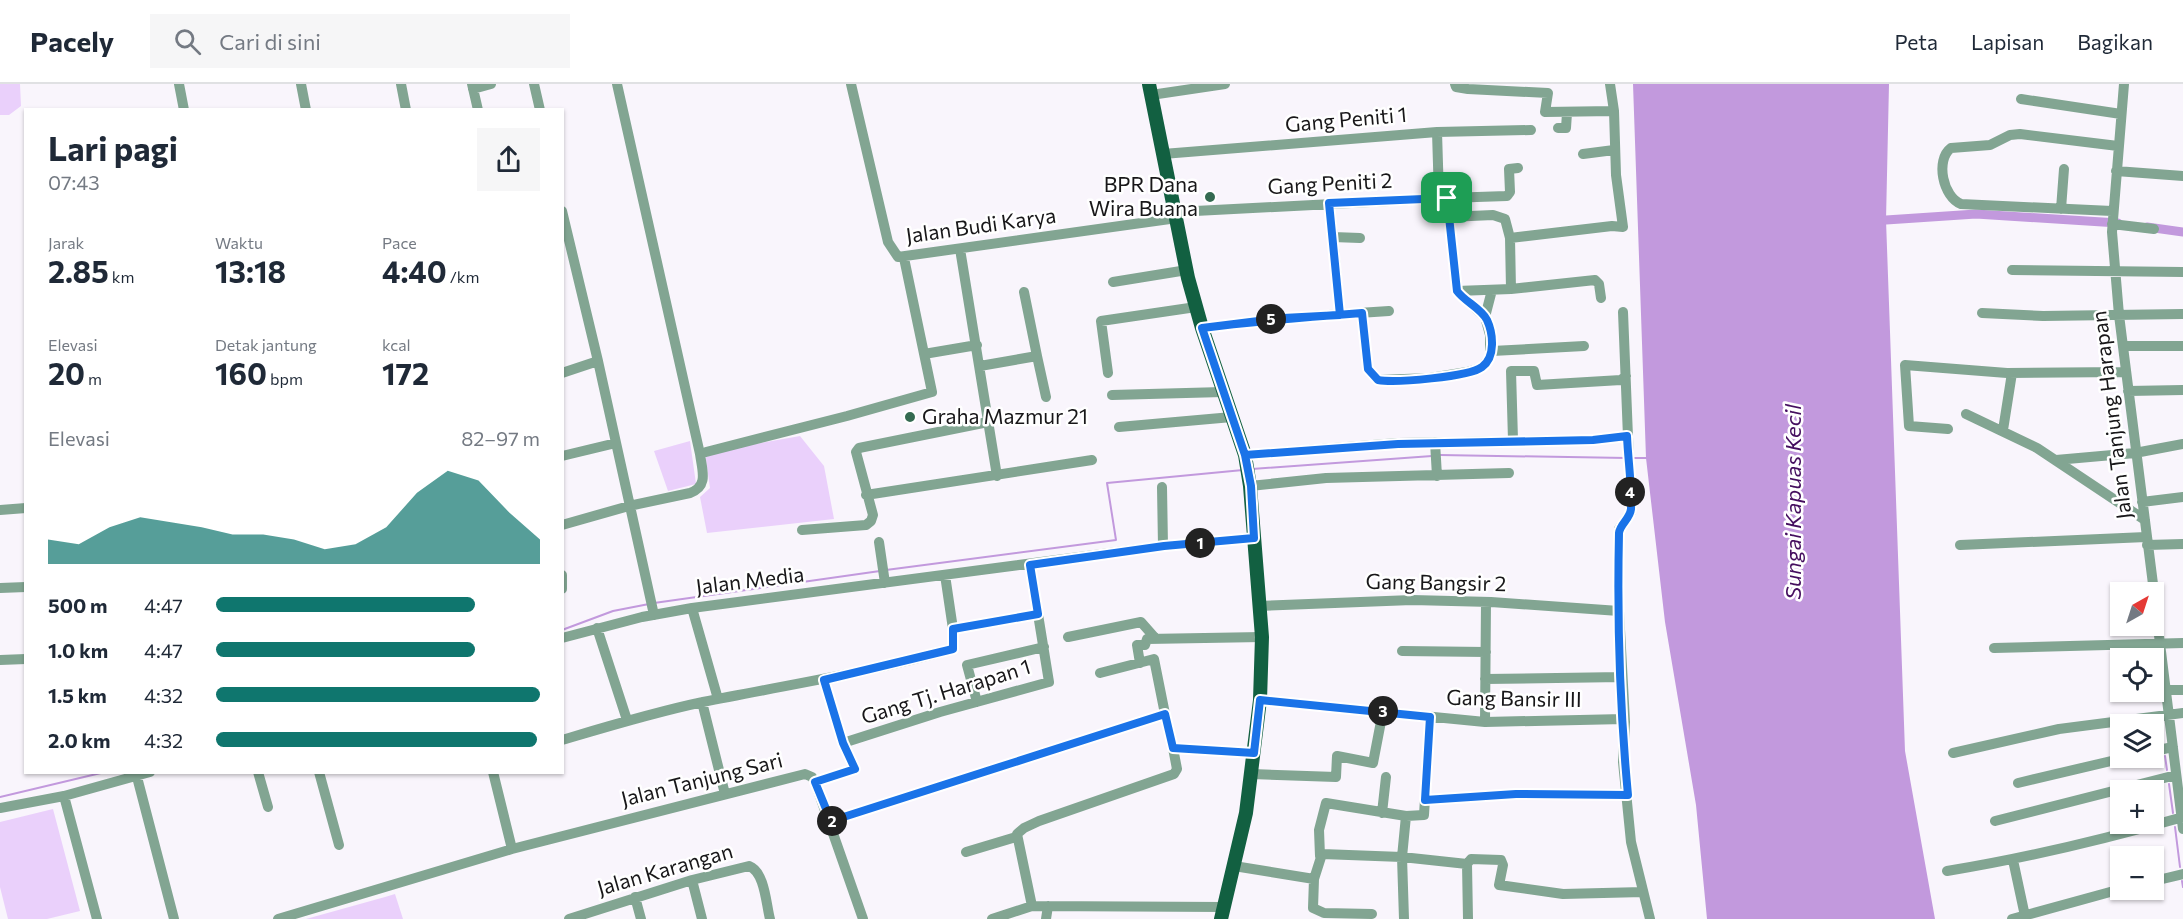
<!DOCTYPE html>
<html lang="id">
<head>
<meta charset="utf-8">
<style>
	:root { --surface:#fff; --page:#f6f6f7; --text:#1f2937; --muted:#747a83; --line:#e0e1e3; --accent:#0f766e }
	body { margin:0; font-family:Commissioner,sans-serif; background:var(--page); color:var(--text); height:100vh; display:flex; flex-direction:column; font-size:22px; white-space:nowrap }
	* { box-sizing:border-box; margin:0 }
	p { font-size:20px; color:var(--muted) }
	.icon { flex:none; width:33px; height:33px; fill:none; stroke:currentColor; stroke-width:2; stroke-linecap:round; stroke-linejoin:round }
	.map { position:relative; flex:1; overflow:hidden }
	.details { position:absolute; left:24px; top:24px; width:540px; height:666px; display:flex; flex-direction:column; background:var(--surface); border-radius:0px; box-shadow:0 2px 4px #0004 }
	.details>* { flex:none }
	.needle { width:39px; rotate:39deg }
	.tools { position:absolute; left:2110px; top:498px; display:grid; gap:12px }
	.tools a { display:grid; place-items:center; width:54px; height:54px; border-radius:0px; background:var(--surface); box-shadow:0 2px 4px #0004; font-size:30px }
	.pin { position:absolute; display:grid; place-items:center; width:51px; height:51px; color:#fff; margin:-26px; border-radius:12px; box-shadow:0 3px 9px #0006 }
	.km { position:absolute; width:30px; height:30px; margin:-15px; border-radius:50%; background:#222; color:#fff; font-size:16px; line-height:30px; text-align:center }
	.round { display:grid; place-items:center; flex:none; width:63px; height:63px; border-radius:0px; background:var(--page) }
	.overview { display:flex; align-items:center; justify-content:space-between; height:102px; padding:0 24px }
	h1 { font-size:33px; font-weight:700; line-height:45px }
	.metrics { display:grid; grid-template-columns:repeat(3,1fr); gap:9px; height:102px; padding:6px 24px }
	.metrics div { display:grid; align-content:center }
	.metrics b { font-size:30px; font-weight:700 }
	.metrics small { font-size:16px; font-weight:400 }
	.metrics p { font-size:16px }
	.chart { height:168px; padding:12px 24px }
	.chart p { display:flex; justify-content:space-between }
	.chart svg { width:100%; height:108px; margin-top:6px; fill:var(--accent); opacity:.7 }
	ul { padding:0 24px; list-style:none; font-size:20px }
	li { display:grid; grid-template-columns:96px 72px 1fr; align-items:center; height:45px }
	li i { height:15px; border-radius:8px; background:var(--accent) }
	header { display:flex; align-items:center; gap:36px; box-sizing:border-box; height:84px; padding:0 30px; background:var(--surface); border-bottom:2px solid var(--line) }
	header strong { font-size:28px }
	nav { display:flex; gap:33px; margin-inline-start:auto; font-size:21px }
	.search { width:420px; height:54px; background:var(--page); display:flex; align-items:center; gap:15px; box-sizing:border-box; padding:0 21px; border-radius:0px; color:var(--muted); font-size:22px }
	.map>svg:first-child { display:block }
</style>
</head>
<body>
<header>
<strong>Pacely</strong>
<div class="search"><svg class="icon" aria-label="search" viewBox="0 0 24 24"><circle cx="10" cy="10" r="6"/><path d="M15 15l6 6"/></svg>Cari di sini</div>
<nav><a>Peta</a><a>Lapisan</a><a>Bagikan</a></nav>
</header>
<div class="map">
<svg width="2183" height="835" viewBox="0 0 2183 835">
	<rect width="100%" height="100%" fill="#f9f5fc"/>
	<path fill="#ead0fb" d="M0,0H20L21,22L9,31H0Z
		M800,352L824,382L834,435L707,449L700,413L710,404L705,369Z
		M690,357L696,400L668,407L654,367Z
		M53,725L80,827L47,835H8L0,803V738Z
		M395,810L403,835H306L385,813Z"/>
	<path fill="#c299dd" d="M1633,0H1889L1886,136L1905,667L1935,835H1707L1696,721L1665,538L1646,374Z"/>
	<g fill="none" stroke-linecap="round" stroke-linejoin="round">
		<path stroke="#c299dd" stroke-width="2" d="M1440,371L1627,374
			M1632,374H1648
			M1252,385L1432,372
			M886,486L1116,456L1107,399L1243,386
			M654,519L880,487
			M562,546L613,527L649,520
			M2165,672L2167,686
			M2169,700L2173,729
			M0,713L105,688
			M2175,743L2180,783
			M2182,797L2183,803"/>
		<path stroke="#c299dd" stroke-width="9" d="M1886,136L1976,130L2118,139
			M2147,143L2183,148"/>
		<path stroke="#82a592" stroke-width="10" d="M179,0L184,26
			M301,0L306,26
			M401,0L406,26
			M472,0L478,26
			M534,0L540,26
			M851,0L888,158L898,173L1177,134
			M1455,0L1456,3L1468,5L1548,9L1545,28L1614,27
			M2124,0L2112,148L2119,231L2154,508
			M473,5L491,0
			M1151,11L1225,0
			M2021,15L2121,30
			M1558,44H1566L1567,29
			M1437,48L1439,113
			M1163,70L1437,48L1531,46
			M1583,70L1614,66
			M2116,87L2183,92
			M1447,114L1507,112L1510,108L1509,85L1518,84
			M1329,119L1333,153
			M2061,125L2064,85
			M562,127L598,277
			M2112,127L1961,120C1943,113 1935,76 1951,64L1990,61L2010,51L2020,50L2118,62
			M1176,128L1447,114L1457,207L1485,233L1490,251V273L1481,284L1467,288L1430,294L1378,296L1368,285L1362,229
			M1449,133L1493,131L1505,135L1510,154L1511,205
			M2112,140L2154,145
			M1510,154L1612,142L1623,143L1616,91L1614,27L1610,0
			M960,165L997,392
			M2012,186L2183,188
			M1113,198L1187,186
			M1457,207L1511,205L1595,196L1599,200L1601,214
			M1024,208L1037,272
			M1982,229L2043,232L2183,230
			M1340,231L1333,153L1360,154
			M1485,233L1492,206
			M1202,244L1283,234L1389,227
			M2123,262H2183
			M1492,267L1584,262
			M924,270L977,261
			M980,282L1037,272L1046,313
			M562,289L598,277L654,531
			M1108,289L1101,237L1196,223
			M2128,307L2183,306
			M1112,311L1223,308
			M1966,330L2037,364L2145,436
			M1909,342L1905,281L2007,289L2125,288
			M1909,342L1948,345
			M1119,343L1232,333
			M2003,346L2012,289
			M1513,356L1511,287H1534L1537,301L1621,296L1626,292
			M1435,358L1437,392
			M706,368L847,332L932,308L904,174
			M1245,371L1398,359L1593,356L1627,352
			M562,372L616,359
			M2056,376L2135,369L2183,360
			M1250,402L1326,394L1509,389
			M1162,403L1163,462
			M866,411L1092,376
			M2142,418L2183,413
			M0,426L26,424
			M562,441L629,422L690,409C709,402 702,386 700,370L617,0
			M802,446L866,441L871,437L873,431L856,368L859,364L988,338
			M879,458L885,499
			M1960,461L2146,453
			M2147,461L2183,460
			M562,491V505
			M0,504L26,503
			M2154,511L2183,745
			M1259,522L1412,516L1491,518L1619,527L1625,638L1623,678L1631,758L1650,835
			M692,524L718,615
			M1619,527V445L1631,428L1623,228
			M597,544L627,636
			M953,545L1038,530
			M1068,553L1141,538L1156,555
			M562,554L642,533L692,524L1163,462L1254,454
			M1994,564L2183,559
			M1402,567L1486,568
			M0,576L26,575
			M1140,579L1137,561H1145L1147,555L1262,553
			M1100,589L1154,575L1165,630
			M1485,595L1622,593
			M2166,606H2183
			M1260,616L1485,638L1624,635
			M702,618L725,710
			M977,618L967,581L1044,563
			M1485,638L1486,518
			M562,656C609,642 655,628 703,618C787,601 871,588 953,565V545L945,491
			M843,659L940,628L1049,598L1030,481
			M2154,667L2173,663
			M1953,669L2059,645L2183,629
			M258,688L268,723
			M319,688L339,761
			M493,688L512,765
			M1252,690L1336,693L1337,672L1373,679L1383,627
			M137,693L174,835
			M815,698L855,685L843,659L824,596
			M2018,699L2124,674
			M64,712L97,835
			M1425,716L1516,710L1628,711
			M0,724L64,712L150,688
			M1382,729L1386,693
			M830,737L1165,630L1173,664L1254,669
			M1995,737L2176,691
			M966,768L1016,753
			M1320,772L1319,746L1326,719L1406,732L1424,731L1430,633
			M2013,776L2025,832
			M1467,780L1471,775L1501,776L1503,781L1499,801L1563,810L1643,808
			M1234,782L1314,795
			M1947,787C2027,774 2105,755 2183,733
			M692,796L702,835
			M2154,797L2183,790
			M635,813L641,835
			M1032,822L1017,750L1024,744L1039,737L1174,690L1177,685L1173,664
			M1372,830L1324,829L1313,824L1314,795L1322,770L1402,773L1467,780L1468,835
			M278,835L512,765L805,690L812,693L815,698L863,835
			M569,835L692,796L749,782C765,788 766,820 770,835
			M992,835L1032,822L1224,823
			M1046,835L1048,822
			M1404,835L1402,773L1406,732
			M2012,835L2121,805"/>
		<path stroke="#126041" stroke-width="14" d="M1149,0L1188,194L1202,244L1245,371L1250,402L1262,553L1260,616L1246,729L1221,835"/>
	</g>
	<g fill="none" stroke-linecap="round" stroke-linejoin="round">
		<g stroke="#fff" stroke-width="12">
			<path id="route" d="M1447,114L1329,119L1340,231L1283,234L1202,244L1245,371L1251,402L1254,454L1164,462L1030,481L1038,530L953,545V565L824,596L843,659L855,685L815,698L831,737L1165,630L1173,664L1254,669L1260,616L1430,633L1425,716L1516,710L1628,711C1620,626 1617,536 1619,449C1620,440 1630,435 1631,425C1632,401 1628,376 1627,352L1593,356L1398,360L1245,371L1202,244C1255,237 1308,233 1362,229L1368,285L1378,296C1395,299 1469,293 1482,283C1496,273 1493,249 1487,236C1481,224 1465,218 1457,207L1447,114"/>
		</g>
		<use href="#route" stroke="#1a73e8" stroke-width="8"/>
	</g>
	<g fill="#346a51" stroke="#fff" stroke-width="2">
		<circle cx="1210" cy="113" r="6"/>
		<circle cx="910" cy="333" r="6"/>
	</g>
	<g text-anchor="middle" stroke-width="5" stroke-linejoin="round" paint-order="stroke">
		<g font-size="21" fill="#181719" stroke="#fff">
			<text transform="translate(1346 36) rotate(-5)" y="7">Gang Peniti 1</text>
			<text transform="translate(1330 100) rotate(-3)" y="7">Gang Peniti 2</text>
			<text transform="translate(981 142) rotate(-8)" y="7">Jalan Budi Karya</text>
			<text transform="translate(2112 331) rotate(-97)" y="7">Jalan Tanjung Harapan</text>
			<text transform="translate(750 497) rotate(-7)" y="7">Jalan Media</text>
			<text transform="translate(1436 499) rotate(1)" y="7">Gang Bangsir 2</text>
			<text transform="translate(946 608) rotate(-17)" y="7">Gang Tj. Harapan 1</text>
			<text transform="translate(1514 615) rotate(1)" y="7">Gang Bansir III</text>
			<text transform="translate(702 696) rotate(-14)" y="7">Jalan Tanjung Sari</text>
			<text transform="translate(665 786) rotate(-16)" y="7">Jalan Karangan</text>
		</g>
		<g font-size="21" fill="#181719" stroke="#fff" text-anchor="end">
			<text x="1198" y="108">BPR Dana<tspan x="1198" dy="24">Wira Buana</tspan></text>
			<text x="922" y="340" text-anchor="start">Graha Mazmur 21</text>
		</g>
		<g font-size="22" font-style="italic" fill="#450e5f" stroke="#fff">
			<text transform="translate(1793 418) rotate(-90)" y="8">Sungai Kapuas Kecil</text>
		</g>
	</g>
</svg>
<div class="tools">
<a><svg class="needle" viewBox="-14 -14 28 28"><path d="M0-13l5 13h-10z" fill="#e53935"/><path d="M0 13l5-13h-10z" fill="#747a83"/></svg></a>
<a><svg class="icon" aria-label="locate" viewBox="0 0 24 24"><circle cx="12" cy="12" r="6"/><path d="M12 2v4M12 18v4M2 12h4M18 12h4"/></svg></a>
<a><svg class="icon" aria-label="layers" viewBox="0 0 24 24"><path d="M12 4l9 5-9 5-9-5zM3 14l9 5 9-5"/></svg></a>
<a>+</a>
<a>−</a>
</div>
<div class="pin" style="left:1447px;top:114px;background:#1e9e55"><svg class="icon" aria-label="arrive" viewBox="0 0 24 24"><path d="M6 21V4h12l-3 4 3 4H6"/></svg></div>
<b class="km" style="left:1200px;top:459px">1</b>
<b class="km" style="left:832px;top:737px">2</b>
<b class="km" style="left:1383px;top:627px">3</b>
<b class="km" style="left:1630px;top:408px">4</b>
<b class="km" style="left:1271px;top:235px">5</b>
<section class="details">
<div class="overview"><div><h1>Lari pagi</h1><p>07:43</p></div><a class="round"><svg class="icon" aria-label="share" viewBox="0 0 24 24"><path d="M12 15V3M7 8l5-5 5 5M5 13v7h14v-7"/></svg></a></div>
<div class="metrics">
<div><p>Jarak</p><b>2.85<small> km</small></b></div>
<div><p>Waktu</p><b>13:18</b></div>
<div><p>Pace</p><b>4:40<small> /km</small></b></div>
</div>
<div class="metrics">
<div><p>Elevasi</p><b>20<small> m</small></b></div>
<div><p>Detak jantung</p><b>160<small> bpm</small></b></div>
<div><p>kcal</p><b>172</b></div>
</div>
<div class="chart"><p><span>Elevasi</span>82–97 m</p>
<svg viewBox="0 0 160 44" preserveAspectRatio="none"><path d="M0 44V34L10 36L20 29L30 25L40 27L50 29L60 32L70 32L80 34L90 38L100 36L110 29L120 15L130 6L140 10L150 23L160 34V44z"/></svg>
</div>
<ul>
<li><b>500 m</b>4:47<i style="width:80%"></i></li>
<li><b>1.0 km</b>4:47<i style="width:80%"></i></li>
<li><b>1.5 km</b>4:32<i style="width:100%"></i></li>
<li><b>2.0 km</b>4:32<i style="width:99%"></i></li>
</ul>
</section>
</div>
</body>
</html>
